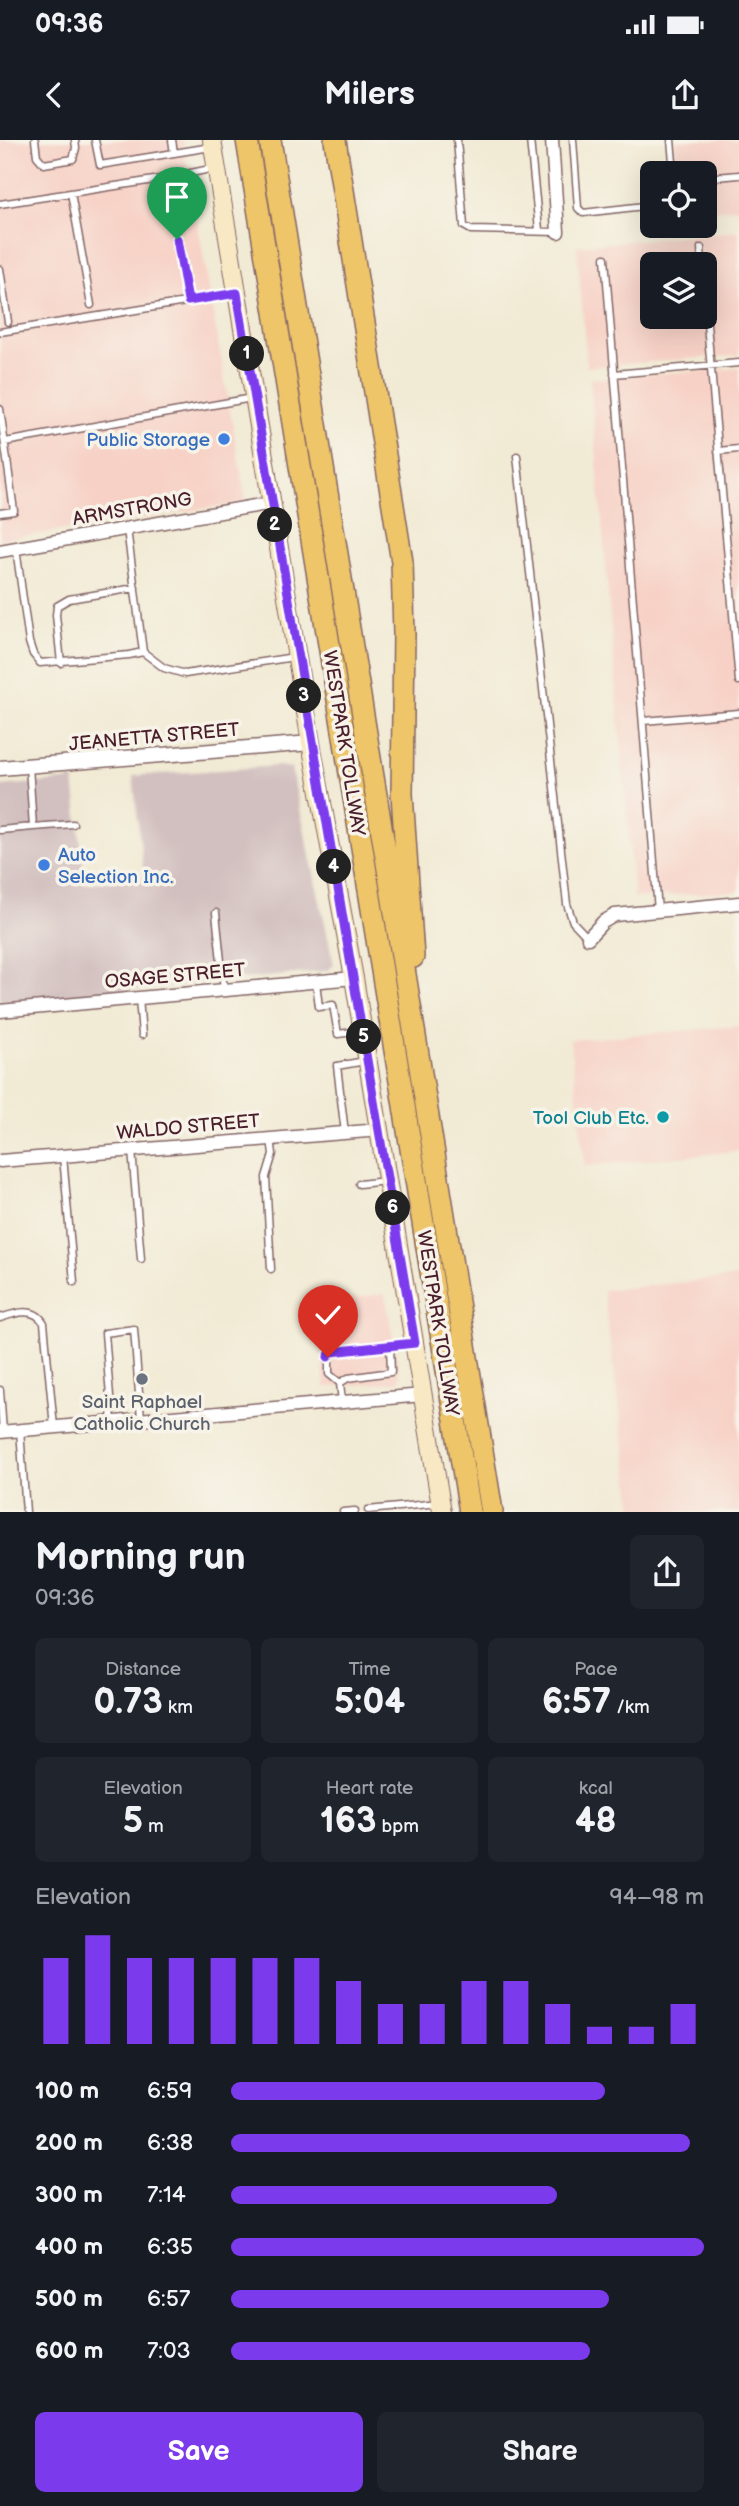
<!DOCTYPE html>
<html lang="en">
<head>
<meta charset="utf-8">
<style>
	:root { --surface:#171b24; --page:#20242c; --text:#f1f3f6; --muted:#9ea1a6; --accent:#7c3aed }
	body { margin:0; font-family:"Balsamiq Sans",sans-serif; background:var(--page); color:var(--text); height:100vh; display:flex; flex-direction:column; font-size:26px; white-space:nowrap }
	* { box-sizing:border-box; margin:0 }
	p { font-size:23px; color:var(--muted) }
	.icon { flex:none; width:38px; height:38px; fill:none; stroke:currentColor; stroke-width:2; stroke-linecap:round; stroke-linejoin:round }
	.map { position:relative; height:1372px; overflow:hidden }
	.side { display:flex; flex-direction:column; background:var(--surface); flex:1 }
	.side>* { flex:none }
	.controls { position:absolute; left:640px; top:21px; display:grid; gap:14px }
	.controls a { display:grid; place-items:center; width:77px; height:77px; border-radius:10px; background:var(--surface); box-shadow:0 7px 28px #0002; font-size:35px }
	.pin { position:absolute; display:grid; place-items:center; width:60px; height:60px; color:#fff; margin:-72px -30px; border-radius:50% 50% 50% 0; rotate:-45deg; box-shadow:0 0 7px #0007 }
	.pin .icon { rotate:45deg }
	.km { position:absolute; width:35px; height:35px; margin:-18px; border-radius:50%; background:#222; color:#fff; font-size:19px; line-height:35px; text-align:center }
	.round { display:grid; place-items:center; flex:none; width:74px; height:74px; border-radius:10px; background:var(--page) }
	.summary { display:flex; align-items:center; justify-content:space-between; height:119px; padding:0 35px }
	h1 { font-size:38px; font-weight:700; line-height:52px }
	.figures { display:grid; grid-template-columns:repeat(3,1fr); gap:10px; height:119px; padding:7px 35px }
	.figures div { display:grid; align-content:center; border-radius:10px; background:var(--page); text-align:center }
	.figures b { font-size:35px; font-weight:700 }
	.figures small { font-size:19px; font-weight:400 }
	.figures p { font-size:19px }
	.chart { height:196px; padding:14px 35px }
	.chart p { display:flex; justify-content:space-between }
	.chart svg { width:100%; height:126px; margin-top:7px; stroke:var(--accent); stroke-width:6 }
	.button { display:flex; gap:14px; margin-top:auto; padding:14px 35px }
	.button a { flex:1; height:80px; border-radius:10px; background:var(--accent); color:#fff; font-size:28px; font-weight:700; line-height:80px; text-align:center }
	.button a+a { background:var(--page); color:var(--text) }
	ul { padding:0 35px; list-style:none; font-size:23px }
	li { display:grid; grid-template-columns:112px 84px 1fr; align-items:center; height:52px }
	li i { height:18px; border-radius:9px; background:var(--accent) }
	.status { display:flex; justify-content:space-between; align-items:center; height:49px; padding:0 35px; background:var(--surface); direction:ltr }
	.status svg { height:19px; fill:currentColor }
	header { display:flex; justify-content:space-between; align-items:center; height:91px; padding:0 35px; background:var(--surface); font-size:32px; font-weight:700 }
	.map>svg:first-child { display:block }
</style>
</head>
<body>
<div class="status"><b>09:36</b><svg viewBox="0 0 49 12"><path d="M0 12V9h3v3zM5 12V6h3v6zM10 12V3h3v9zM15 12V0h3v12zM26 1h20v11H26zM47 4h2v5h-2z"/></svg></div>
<header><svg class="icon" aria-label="back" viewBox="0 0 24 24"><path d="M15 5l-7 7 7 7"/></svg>Milers<svg class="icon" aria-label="share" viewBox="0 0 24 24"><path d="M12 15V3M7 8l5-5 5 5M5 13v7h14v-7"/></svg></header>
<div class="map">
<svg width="739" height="1372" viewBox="0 0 739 1372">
	<rect width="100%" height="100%" fill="#f7f3e8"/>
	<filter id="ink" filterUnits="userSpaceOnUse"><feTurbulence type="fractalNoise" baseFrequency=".0143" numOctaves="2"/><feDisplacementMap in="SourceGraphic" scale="14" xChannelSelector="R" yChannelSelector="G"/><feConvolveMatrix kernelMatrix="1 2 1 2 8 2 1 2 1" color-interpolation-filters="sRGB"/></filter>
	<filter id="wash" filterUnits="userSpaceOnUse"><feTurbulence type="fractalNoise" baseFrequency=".00686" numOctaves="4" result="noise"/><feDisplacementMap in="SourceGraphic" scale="28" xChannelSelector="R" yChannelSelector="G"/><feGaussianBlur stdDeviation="1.57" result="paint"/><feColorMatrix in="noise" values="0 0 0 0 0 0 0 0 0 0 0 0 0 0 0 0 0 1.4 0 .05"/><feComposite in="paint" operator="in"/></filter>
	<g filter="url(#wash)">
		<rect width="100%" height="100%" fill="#f1ead4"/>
		<path fill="#f7d1c6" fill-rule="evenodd" d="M0,0H183L246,362L0,400Z
			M675,0H739V68L705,71V33H678Z
			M739,91V215L587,227L577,106ZM653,124H705V177H653Z
			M739,228V751L634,758L590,239Z
			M739,886V1011L585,1026L570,900Z
			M739,1137V1372H634L603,1150Z
			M385,1154L400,1238L397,1242L325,1247L318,1163Z"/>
		<path fill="#d2bfbf" d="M278,626L291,628L334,825L326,831L0,863V646L74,640L85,744L144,737L133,636Z"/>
	</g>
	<g filter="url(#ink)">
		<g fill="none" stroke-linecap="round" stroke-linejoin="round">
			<g stroke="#846666" stroke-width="9">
				<path id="service" d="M35,0L37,16L44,24L73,19L76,8L75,0
					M95,0L100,25L174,13
					M172,0L174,13L211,7
					M457,0L464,86L471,90L558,92
					M530,0L539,90
					M573,0L578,68L583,73L653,65
					M671,0L674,33
					M167,38L188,161
					M705,38L739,35
					M71,53L91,165
					M0,64L167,38L215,28
					M701,108L702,124
					M605,118L658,771
					M0,129L8,182
					M705,162L739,541
					M0,192L235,154
					M614,234L739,223
					M0,269L14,371L0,373
					M5,302L252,258
					M718,311L739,309
					M517,316L567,764L573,782L588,798
					M16,408L29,502L33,514L40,523L129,515L143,512L127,389
					M143,512L164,528L185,534L294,517
					M61,523L56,475L57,466L69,459L135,448
					M643,581L739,573
					M33,687L73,684
					M0,690L33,687L29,626
					M216,773L224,850
					M316,842L319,867L333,865L338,894L361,891
					M139,858L142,895
					M345,993L337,926L365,921
					M271,999L273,1014L266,1037L271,1129
					M132,1010L141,1119
					M63,1016L74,1142
					M359,1044L386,1041
					M0,1178C15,1173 34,1166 44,1183L54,1287
					M340,1243L348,1238L391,1232L390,1205
					M0,1250L3,1292
					M342,1262L340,1243L329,1234V1213L413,1203
					M112,1282L105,1193L134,1189L141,1279
					M20,1290L26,1372
					M368,1370L439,1363
					M343,1372L355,1371"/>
			</g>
			<g stroke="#846666" stroke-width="15">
				<path id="minor" d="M552,0L558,92
					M0,411L272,363
					M588,798L603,782L615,775L739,763
					M0,871L354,838
					M0,1021L380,990
					M0,1292L423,1255"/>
			</g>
			<g stroke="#846666" stroke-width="17">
				<path id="tertiary" d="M0,628L311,603"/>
			</g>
			<g stroke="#846666" stroke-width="20">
				<path id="secondary" d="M212,0L311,603L354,838L442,1372"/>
			</g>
			<g stroke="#846666" stroke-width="24">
				<path id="motorway" d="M247,0L470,1372
					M270,0L492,1372
					M335,0L402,422L404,494L402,654L413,817"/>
			</g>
			<use href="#service" stroke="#fff" stroke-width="6"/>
			<use href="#minor" stroke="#fff" stroke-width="12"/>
			<use href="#tertiary" stroke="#fff" stroke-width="14"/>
			<use href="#secondary" stroke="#f8e8c3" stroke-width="18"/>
			<use href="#motorway" stroke="#eec569" stroke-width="21"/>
		</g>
	</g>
	<g fill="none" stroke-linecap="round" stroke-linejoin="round" filter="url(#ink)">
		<g stroke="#fff" stroke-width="14">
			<path id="route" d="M177,99L188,161L237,153L415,1203L331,1212L328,1217"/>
		</g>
		<use href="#route" stroke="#7c3aed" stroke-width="9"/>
	</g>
	<g fill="#3f7fe0" stroke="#f7f3e8" stroke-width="2.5">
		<circle cx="224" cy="299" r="7"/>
		<circle cx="44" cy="725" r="7"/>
	</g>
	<circle fill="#0f9aa8" stroke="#f7f3e8" stroke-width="2.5" cx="663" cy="977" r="7"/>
	<circle fill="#6b7280" stroke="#f7f3e8" stroke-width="2.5" cx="142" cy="1239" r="7"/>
	<g text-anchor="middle" stroke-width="7" stroke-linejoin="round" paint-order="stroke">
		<g font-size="19" fill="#366cbe" stroke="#f7f3e8" text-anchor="end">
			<text x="210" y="306">Public Storage</text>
			<text x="58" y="721" text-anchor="start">Auto<tspan x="58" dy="22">Selection Inc.</tspan></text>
		</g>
		<g font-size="19" fill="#4a1f2b" stroke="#f7f3e8">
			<text transform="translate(132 368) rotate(-10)" y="7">ARMSTRONG</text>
			<text transform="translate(154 596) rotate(-5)" y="7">JEANETTA STREET</text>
			<text transform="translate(345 603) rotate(81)" y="7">WESTPARK TOLLWAY</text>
			<text transform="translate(175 835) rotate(-5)" y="7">OSAGE STREET</text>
			<text transform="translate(188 986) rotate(-5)" y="7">WALDO STREET</text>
			<text transform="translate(439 1183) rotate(81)" y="7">WESTPARK TOLLWAY</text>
		</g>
		<g font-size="19" fill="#0d838f" stroke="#f7f3e8" text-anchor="end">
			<text x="649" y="984">Tool Club Etc.</text>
		</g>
		<g font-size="19" fill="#5b616d" stroke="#f7f3e8">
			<text x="142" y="1268">Saint Raphael<tspan x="142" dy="22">Catholic Church</tspan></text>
		</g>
	</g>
</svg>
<div class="controls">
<a><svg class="icon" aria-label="locate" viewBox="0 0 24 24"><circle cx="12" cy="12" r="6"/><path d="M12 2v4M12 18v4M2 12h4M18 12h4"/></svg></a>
<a><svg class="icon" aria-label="layers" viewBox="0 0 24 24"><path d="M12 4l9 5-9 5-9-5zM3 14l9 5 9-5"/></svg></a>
</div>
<div class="pin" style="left:177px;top:99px;background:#1e9e55"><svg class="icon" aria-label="arrive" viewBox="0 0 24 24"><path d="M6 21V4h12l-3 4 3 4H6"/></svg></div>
<div class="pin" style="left:328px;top:1217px;background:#d93025"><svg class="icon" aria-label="check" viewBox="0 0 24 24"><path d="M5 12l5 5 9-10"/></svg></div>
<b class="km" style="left:247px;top:214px">1</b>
<b class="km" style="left:275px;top:385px">2</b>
<b class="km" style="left:304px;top:556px">3</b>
<b class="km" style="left:334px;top:727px">4</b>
<b class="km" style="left:364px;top:897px">5</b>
<b class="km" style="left:393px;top:1068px">6</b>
</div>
<section class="side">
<div class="summary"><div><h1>Morning run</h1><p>09:36</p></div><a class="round"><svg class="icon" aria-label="share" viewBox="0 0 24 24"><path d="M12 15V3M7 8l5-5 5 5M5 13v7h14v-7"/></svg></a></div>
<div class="figures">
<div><p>Distance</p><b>0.73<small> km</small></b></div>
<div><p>Time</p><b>5:04</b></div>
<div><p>Pace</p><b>6:57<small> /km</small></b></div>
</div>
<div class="figures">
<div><p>Elevation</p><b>5<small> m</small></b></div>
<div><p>Heart rate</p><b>163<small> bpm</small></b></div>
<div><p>kcal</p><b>48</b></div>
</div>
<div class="chart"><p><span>Elevation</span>94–98 m</p>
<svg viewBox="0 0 160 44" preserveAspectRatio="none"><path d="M5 44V14M15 44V6M25 44V14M35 44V14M45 44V14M55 44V14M65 44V14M75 44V22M85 44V30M95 44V30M105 44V22M115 44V22M125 44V30M135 44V38M145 44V38M155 44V30"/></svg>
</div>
<ul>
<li><b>100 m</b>6:59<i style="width:79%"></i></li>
<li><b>200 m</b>6:38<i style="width:97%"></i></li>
<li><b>300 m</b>7:14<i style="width:69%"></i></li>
<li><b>400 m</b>6:35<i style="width:100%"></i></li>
<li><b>500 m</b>6:57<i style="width:80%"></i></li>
<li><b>600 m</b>7:03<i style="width:76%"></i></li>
</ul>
<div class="button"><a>Save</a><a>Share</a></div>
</section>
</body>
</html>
